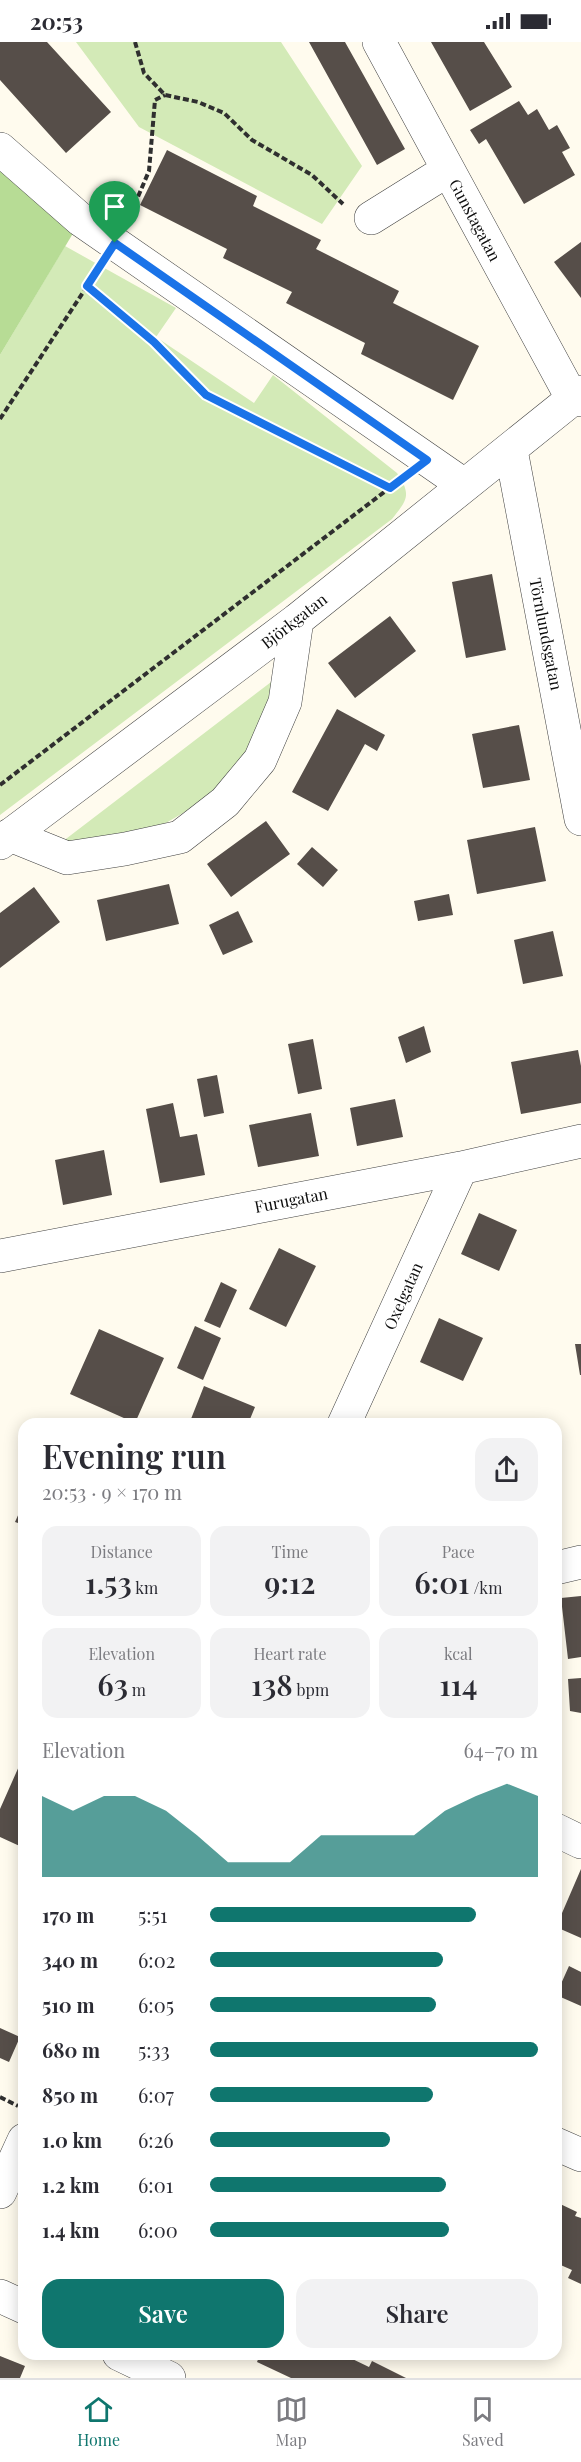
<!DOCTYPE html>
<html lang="en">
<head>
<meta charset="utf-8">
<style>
	:root { --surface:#fff; --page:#f2f2f3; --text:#2b2b33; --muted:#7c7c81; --line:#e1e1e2; --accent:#0f766e }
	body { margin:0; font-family:"Playfair Display",serif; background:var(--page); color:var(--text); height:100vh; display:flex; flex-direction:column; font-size:22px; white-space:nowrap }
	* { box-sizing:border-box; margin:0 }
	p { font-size:20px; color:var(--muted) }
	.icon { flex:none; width:33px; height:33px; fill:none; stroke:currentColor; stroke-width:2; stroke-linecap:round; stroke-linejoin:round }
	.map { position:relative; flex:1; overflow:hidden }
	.sheet { position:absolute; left:18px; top:1376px; width:544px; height:942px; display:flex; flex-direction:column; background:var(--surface); border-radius:18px; box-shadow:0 3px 15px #0003 }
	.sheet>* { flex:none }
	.pin { position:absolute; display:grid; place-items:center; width:51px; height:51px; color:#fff; margin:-62px -26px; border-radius:50% 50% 50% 0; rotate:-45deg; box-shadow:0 0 6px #0007 }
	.pin .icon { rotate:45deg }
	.round { display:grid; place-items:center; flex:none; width:63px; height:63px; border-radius:18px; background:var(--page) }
	.head { display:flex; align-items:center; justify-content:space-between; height:102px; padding:0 24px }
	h1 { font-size:33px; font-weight:600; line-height:45px }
	.metrics { display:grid; grid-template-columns:repeat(3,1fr); gap:9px; height:102px; padding:6px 24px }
	.metrics div { display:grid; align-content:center; border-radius:15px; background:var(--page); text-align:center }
	.metrics b { font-size:30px; font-weight:600 }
	.metrics small { font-size:16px; font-weight:400 }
	.metrics p { font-size:16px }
	.chart { height:168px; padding:12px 24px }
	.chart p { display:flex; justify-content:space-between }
	.chart svg { width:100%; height:108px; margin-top:6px; fill:var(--accent); opacity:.7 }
	.button { display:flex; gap:12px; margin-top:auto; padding:12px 24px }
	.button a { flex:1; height:69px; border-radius:18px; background:var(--accent); color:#fff; font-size:24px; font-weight:600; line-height:69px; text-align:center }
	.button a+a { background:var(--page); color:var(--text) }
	ul { padding:0 24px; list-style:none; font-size:20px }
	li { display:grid; grid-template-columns:96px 72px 1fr; align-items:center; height:45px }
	li i { height:15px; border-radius:8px; background:var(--accent) }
	.status { display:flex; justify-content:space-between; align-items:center; height:42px; padding:0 30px; background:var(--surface); direction:ltr }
	.status svg { height:16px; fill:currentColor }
	.tab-bar { display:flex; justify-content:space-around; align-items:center; height:84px; border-top:2px solid var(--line); background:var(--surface); font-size:16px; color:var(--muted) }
	.tab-bar a { display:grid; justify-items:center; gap:3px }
	.tab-bar .selected { color:var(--accent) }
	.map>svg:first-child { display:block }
</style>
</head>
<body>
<div class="status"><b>20:53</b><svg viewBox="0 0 49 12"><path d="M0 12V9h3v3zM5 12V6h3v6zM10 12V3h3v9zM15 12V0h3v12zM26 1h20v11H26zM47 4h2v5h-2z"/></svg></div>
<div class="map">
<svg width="581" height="2336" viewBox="0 0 581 2336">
	<rect width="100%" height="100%" fill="#fffbee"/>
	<path fill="#d3eab7" d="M76,0H281L362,124L322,182L139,85Z
		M65,204L176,266L156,295L254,361L273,333L397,431C412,453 407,458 392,477L0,773V313Z
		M279,634L265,682L221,749L152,789L58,803Z"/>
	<path fill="#b7dc95" d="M0,107L81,178L0,313Z"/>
	<path fill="#564e49" d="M0,0H47L111,70L66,111L0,38Z
		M309,0H345L405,107L377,123Z
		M431,0H484L512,45L470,69Z
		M519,59L528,73L537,67L549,88L557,83L570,106L562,110L575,133L524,162L486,97L479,102L470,88Z
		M167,108L257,154L253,164L321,198L316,207L399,249L393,261L479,304L453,358L361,312L365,301L286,261L292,250L223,216L227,207L140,163Z
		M581,200V256L554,220Z
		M492,532L506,608L466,616L452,540Z
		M390,574L416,609L355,656L328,621Z
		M337,667L385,693L377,709L365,702L328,769L292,750Z
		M519,683L530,738L483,746L472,692Z
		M266,779L290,812L231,855L207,822Z
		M535,785L546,839L477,852L467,798Z
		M312,805L338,828L323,845L297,822Z
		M169,842L179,882L106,899L97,858Z
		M34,845L60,880L0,926V871Z
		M449,852L453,873L418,879L414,859Z
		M238,869L253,900L223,913L209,883Z
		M553,889L563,934L523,942L514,898Z
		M424,984L431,1010L406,1021L398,995Z
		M313,997L322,1047L298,1052L288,1002Z
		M578,1008L581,1024V1061L521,1072L511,1020Z
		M217,1033L224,1071L204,1075L197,1037Z
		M395,1057L403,1095L357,1104L350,1066Z
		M173,1061L180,1095L197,1092L205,1133L160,1141L146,1067Z
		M311,1071L319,1114L258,1125L249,1083Z
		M104,1108L112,1153L63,1163L55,1118Z
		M479,1171L517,1188L499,1229L461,1212Z
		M279,1206L316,1224L286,1285L249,1267Z
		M221,1240L237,1248L220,1286L204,1279Z
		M439,1276L483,1296L463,1339L420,1320Z
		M195,1284L221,1296L203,1338L177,1326Z
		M99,1287L164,1316L135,1381L70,1352Z
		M575,1302H581V1333H580Z
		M204,1344L255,1365L248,1382H189Z
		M24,1460V1483L15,1480Z
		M581,1554V1615L568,1617L561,1556Z
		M581,1636V1671L570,1669L568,1637Z
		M24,1713V1806L0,1795V1767Z
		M581,1827V1896L556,1885Z
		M569,1924L581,1930V1964L556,1953Z
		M0,1986L20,1995L9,2020L0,2016Z
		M556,2160L577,2170L575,2174L581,2176V2242L568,2236L572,2228L556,2221Z
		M252,2312H342L369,2325L372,2319L406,2336H291L257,2320L259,2315Z
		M0,2314L25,2324L20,2336H0Z"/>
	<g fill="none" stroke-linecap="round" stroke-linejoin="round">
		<g stroke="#404040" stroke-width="34">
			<path id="minor" d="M379,0L572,356L581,358
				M0,107L81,178L464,443
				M371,176L448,128
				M511,408L581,777
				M10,793L67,816L125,807L180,795L225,760L260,718L285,660L297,578
				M0,801L297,578L581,350
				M0,1214L461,1126L581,1099
				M344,1382L461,1126
				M556,1526L581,1520
				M556,1788L581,1800
				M556,2102L581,2113
				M0,2150L24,2098
				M0,2254L24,2265
				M119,2312L169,2336"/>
		</g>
		<path stroke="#2f2f2f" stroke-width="4" stroke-dasharray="6 3" stroke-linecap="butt" d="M135,0L144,31L165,53L198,60L224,71L252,98L312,133L343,162
			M131,171L149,129L155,58L165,53
			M87,244L154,300L206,353L390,446
			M0,377L97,229
			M0,743L400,438
			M0,2055L18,2064"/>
		<use href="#minor" stroke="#fff" stroke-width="33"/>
	</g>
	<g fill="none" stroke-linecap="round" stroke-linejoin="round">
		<g stroke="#fff" stroke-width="12">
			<path id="route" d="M115,201L427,418L390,446L206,353L154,300L87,244Z"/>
		</g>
		<use href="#route" stroke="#1a73e8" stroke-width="8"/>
	</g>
	<g text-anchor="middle" stroke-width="6" stroke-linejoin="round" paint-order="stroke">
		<g font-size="16" fill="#0d0d0d" stroke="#fff">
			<text transform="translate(475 178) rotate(62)" y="6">Gunstagatan</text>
			<text transform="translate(294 579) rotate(-38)" y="6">Björkgatan</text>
			<text transform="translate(546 592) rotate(79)" y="6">Törnlundsgatan</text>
			<text transform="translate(291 1158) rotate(-11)" y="6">Furugatan</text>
			<text transform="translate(403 1254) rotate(-66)" y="6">Oxelgatan</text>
		</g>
	</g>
</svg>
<div class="pin" style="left:115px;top:201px;background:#1e9e55"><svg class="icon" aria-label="arrive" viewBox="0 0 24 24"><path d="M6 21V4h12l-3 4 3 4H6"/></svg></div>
<section class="sheet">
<div class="head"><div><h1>Evening run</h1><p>20:53 · 9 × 170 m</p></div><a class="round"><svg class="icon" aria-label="share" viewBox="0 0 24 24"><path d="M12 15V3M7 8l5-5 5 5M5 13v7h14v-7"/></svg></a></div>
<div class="metrics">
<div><p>Distance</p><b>1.53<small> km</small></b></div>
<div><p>Time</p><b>9:12</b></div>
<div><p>Pace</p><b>6:01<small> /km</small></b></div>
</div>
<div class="metrics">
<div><p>Elevation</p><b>63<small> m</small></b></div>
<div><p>Heart rate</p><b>138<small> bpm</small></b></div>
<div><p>kcal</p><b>114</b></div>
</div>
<div class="chart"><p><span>Elevation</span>64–70 m</p>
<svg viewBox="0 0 160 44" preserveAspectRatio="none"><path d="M0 44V11L10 17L20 11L30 11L40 17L50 27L60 38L70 38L80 38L90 27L100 27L110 27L120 27L130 17L140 11L150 6L160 11V44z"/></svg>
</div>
<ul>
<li><b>170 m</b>5:51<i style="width:81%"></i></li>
<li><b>340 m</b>6:02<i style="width:71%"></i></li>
<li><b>510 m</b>6:05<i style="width:69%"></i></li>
<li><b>680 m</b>5:33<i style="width:100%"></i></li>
<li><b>850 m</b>6:07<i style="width:68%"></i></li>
<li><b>1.0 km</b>6:26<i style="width:55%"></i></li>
<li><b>1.2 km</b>6:01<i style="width:72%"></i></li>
<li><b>1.4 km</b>6:00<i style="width:73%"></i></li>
</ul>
<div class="button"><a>Save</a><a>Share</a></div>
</section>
</div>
<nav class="tab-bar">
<a class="selected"><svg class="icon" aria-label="home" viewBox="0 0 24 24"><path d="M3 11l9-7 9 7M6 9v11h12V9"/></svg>Home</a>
<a><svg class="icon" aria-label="map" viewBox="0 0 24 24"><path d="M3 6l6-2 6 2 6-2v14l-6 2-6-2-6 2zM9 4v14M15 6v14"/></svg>Map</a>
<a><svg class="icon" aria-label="saved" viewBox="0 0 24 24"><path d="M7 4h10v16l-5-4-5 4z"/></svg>Saved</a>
</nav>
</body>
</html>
